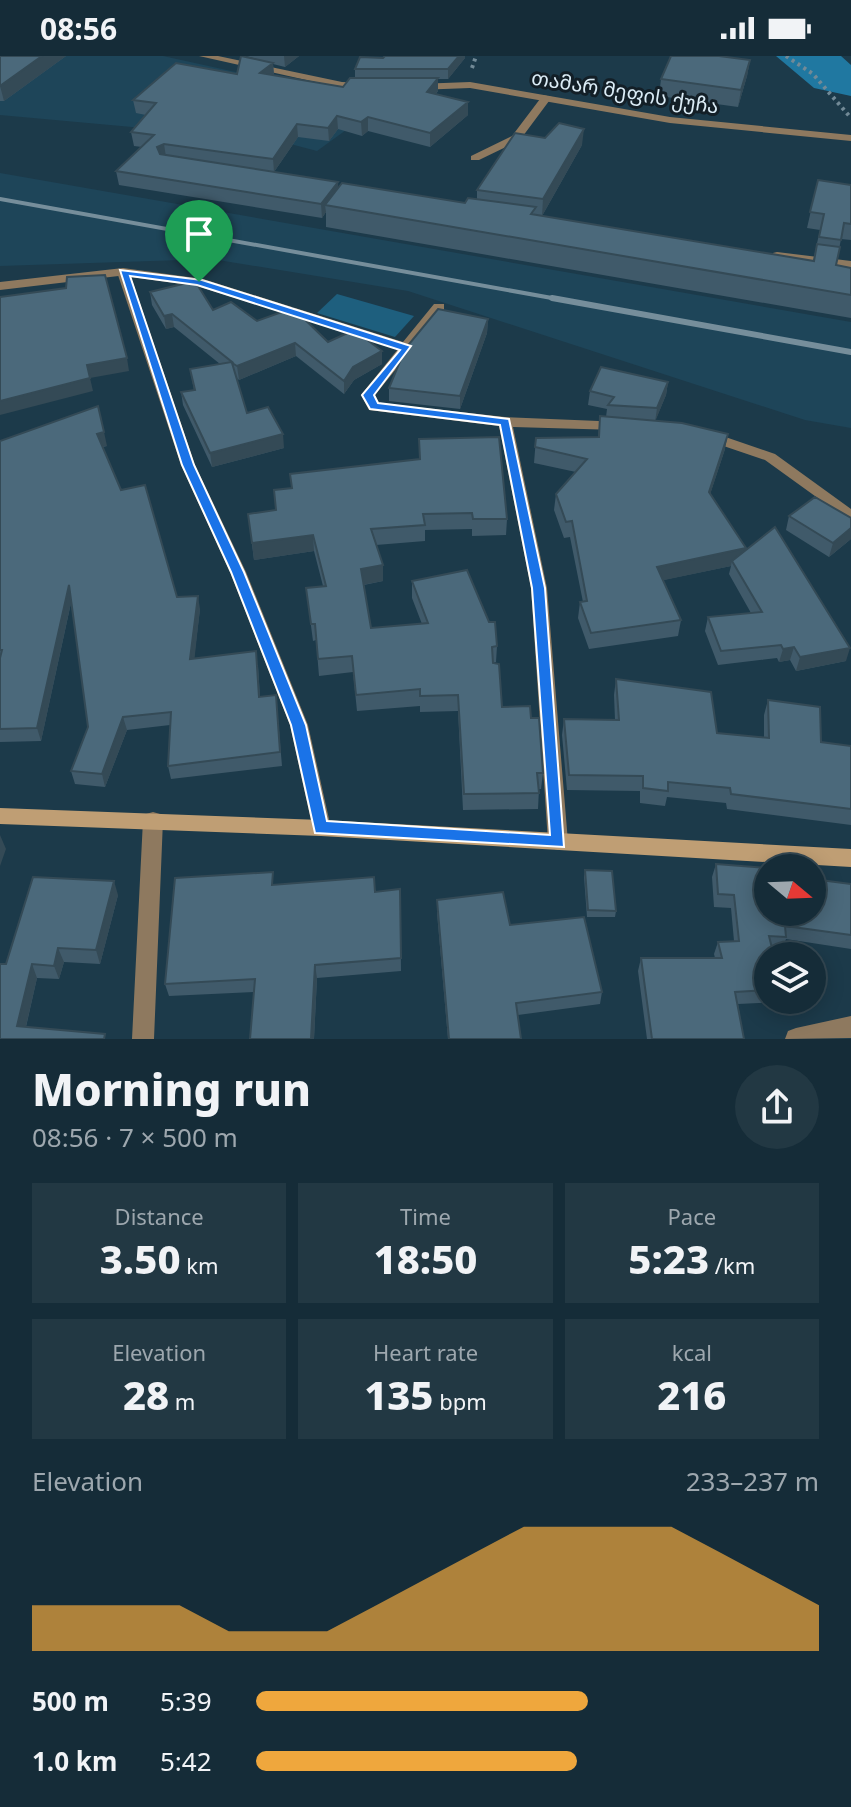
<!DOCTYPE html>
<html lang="en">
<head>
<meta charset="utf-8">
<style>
	:root { --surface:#152c38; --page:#223843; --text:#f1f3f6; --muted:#9da7ae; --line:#344853; --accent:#efa73d }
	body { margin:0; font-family:"Noto Sans","Noto Sans Georgian",sans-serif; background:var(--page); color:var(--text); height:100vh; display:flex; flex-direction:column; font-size:30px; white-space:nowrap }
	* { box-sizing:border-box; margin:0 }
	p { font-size:26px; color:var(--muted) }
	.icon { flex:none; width:44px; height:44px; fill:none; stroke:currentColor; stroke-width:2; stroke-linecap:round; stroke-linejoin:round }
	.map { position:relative; height:983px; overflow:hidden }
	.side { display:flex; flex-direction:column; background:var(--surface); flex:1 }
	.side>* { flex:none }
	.needle { width:52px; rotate:109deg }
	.fabs { position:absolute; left:754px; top:798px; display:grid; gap:16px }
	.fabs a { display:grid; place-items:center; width:72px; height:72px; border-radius:50%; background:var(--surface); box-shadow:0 4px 20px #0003,0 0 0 2px var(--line); font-size:40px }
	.pin { position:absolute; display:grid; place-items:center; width:68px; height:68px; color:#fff; margin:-82px -34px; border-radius:50% 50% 50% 0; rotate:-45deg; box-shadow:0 0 8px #0007 }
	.pin .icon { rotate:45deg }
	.round { display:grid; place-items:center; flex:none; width:84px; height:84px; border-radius:42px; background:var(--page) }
	.summary { display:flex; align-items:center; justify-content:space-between; height:136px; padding:0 32px }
	h1 { font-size:44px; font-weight:800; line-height:60px }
	.stats { display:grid; grid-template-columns:repeat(3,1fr); gap:12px; height:136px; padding:8px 32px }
	.stats div { display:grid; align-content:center; border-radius:0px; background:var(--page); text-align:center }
	.stats b { font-size:40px; font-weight:800 }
	.stats small { font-size:22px; font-weight:400 }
	.stats p { font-size:22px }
	.chart { height:224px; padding:16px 32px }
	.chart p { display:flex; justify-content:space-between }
	.chart svg { width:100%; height:144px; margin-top:8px; fill:var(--accent); opacity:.7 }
	ul { padding:0 32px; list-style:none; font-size:26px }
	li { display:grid; grid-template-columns:128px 96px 1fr; align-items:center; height:60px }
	li i { height:20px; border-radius:10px; background:var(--accent) }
	.status { display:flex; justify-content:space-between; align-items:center; height:56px; padding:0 40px; background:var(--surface); direction:ltr }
	.status svg { height:22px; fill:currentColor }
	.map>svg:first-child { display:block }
</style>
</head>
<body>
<div class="status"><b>08:56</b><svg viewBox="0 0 49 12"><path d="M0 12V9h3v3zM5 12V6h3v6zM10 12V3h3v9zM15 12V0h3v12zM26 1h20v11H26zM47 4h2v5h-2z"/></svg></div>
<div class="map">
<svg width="851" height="983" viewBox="0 0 851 983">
	<rect width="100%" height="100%" fill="#1c3a4a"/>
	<path fill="#1e4559" d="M0,0H163L340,39L371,56L317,95L275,84L0,59Z
		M0,117L851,266V372L805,364L408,235L212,203L0,210Z"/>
	<path fill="#1e5f7e" d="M337,238L414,260L395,281L317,257Z"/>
	<path fill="#2078a1" d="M776,0H841L851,9V40L814,32Z"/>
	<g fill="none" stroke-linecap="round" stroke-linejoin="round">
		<path stroke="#728a97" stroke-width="4" stroke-dasharray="3 4" stroke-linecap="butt" d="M786,0L813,18L851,62
			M472,12L476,0"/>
		<path fill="#8e795f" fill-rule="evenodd" d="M543,39L552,41L520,84L479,104H471V100L512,80Z
			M777,196L851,205V213L773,203V197Z
			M123,212L129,216L127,219L0,234V226Z"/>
		<path fill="#8e795f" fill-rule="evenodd" d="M199,0H218L342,26L365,27L370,30L365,33L342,32Z
			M470,26L670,61L851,79V85L670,67L470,32L417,34L412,31L417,28Z
			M123,212L203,223L403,286L434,248H444V254L375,339L379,347L505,361L623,366L625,369L618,374L513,371L547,532L568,786L565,792L558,794L551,792L548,786L531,532L499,370L369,354L361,339L398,293L197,230L131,221L195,409L246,516L308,669L331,772L328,778L321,780L314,778L290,669L230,516L181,409L117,216Z
			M708,375L775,398L851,453V466L765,404L703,383L701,380L703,377Z
			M153,756L160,758L163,764L154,983H132L143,764L146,758Z
			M851,960V982L785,983L788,975L796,972Z"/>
		<path fill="#bf9e74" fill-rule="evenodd" d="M0,752L321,764L851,793V811L321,780L0,768Z"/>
		<path stroke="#768e9b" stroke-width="4" d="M0,143L563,244"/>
		<path stroke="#768e9b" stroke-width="6" d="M552,242L851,296"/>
	</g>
	<path fill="#405a6a" d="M0,0H66L4,45H0Z
		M246,0H299L285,11L273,8L274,19L343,31L355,22V13L383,2L385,0H465V2L448,23H438V35L436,38L468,46V59L430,91L368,75L362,80L338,73L329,85L298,81L274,116L338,126V131L465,147L477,143V134L582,89L542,160L813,205L820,174L807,172L818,124L851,129V184L841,183L836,209L851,212V262L326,171V156L322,162L119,129L116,115L142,91L134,90L131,76L146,59L136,57L133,44L237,18L264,5Z
		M750,4L747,20L738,51L659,40L661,23Z
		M150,236L328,286L382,308L354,324L344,338L296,300L239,324L237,322L247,357L284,392L212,411L183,349L181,336L194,334L190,313L220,308L174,271L166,273L152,249Z
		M488,263L487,277L460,353L389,345V332Z
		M668,326L666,339L655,365L725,393L710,438L745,495L846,605L796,615L790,604L779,606L777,602L718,609L705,575L708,561L751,557L729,518L731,510L663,524L681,564L678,580L589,593L578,562L580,546H583L570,481L564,482L554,454L556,438L576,416L534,407L536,382L598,381L600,360L606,361L607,353L588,349L590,335Z
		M0,385L107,390L103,391L121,434L177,541L200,553L194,602L258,609L260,641L276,639L282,710L171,723L168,710L170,669L127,674L105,731L75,728L71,715L88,671L71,547L41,685L0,686Z
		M290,418L507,463L506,479L472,480V473L425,474V485L376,489L383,509V525L364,529L371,572L422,568L412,542V525L497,590L496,606L493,607L502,651L531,662L543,717L541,733H539L538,753L463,754L458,655L420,656V650L357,655L353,616L319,620L316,584L313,585L306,532L323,530L314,495L254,504L248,458L276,454L292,432Z
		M789,460L851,462V483L829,501L786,474Z
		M616,623L717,677L764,681V659L768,644L821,686L851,690V769L727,753L726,747L667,741L665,750L640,747V735L567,734L562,679L564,663L615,664L614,639Z
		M716,808L768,856L851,828V893L786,883L782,894L772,893L768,900V944H778V946L738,948L744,983H647L638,915L641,902H715L714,898L718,886L734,885L731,852L714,851L712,821Z
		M585,814L616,855L615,861H587L584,821Z
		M275,829L375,836L400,833L401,915L317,922L314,983H250L254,936L169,940L165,928Z
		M118,839L100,908L64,906L59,923L37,922L26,971L0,983L6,908Z
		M437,844L510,869L602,936L600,948L518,959L521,983H448L437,857Z"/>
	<path fill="#344a56" d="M42,0H66L4,45L0,30Z
		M284,0H299L285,11Z
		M459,0H465V2L448,23V13Z
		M750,4L747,20L738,51L741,34Z
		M273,7L274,20L260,17Z
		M438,22V35L427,49V36Z
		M468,46V59L430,91V77Z
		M337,60L338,73L329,85L328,72Z
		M368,61V75L362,80L361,66Z
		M297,68L298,81L274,116L273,103Z
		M584,73L582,89L542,160L543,143Z
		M164,88L166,101L159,105L157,91Z
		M338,126L339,140L325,149L326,156L322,162L321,148Z
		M172,258L174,271L166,273L164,260Z
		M488,263L487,277L460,353V340Z
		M295,287L296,300L239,324L237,310Z
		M382,295V308L354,324L344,338V325L353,311Z
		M127,302L129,315L90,322L93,335L0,359V345L87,309Z
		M668,326L666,339L655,366L657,352Z
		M104,376L107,390L100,391L97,378Z
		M283,378L284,392L212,411L210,397Z
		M728,378L725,393L706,451L709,436Z
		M851,472V483L829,501L833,487Z
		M313,479L314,495L254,504L252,487Z
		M746,492L742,507L732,505L731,510L655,526L657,511Z
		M383,509V525L362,529L361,513Z
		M69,529L72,542L41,685L37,672Z
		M198,540L200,553L193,616L190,603Z
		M794,591L790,604L779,606L783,593Z
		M850,592L846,605L796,615L800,601Z
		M123,661L127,674L105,731L102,718Z
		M0,779L6,793L0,810Z
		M114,825L118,839L100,908L96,894Z
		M58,892L64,906L59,923L54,910Z
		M32,908L37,922L23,983L17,970Z
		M315,909L317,922L314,983H311Z"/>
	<path fill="#4b697b" stroke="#344a56" stroke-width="2" d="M0,0H42L0,30Z
		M241,0L273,7L260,17L343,31L350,22H438L427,36L468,46L430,77L368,61L361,66L337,60L328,72L297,68L273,103L164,88L157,91L160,98L338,126L321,148L116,115L154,79L131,76L156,47L133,44L176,7L237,18Z
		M385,0H459L448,13H355L360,1L383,2Z
		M671,0H719L750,4L741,34L661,23Z
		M559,67L584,73L543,143L477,134L515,77L545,82Z
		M818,124L851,129V168L844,167L841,184L819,181L824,158L810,156Z
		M342,127L465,147L468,142L536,151L531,158L814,205L817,188L840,191L836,209L851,212V239L325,149Z
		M105,219L127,302L87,309L90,322L0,345V241L66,232L67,221Z
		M195,225L213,254L231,246L257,265L293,252L328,286L354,274L382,295L353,311L344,325L295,287L237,310L232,307L247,357L268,351L283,378L210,397L181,336L195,334L190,313L232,306L172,258L164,260L150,236Z
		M438,253L488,263L460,340L389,332L405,293Z
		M601,311L668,326L657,352L608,349L614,341L590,335Z
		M98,350L104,376L97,378L121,434L145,429L177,541L198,540L190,603L256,595L259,641L276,639L280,696L168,710L171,656L123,661L102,718L71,715L88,671L69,529L37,672L0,673V602L2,594H0V385Z
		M600,360L682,367L728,378L709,436L746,492L657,511L681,564L591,577L580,546L587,545L572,465L566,466L556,438L587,403L535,391L536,382L599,381Z
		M499,381L507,463H473L472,457L423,458L425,469L371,473L383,509L361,513L371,572L428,567L412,525L467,514L489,566H495L497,590L492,591L493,607L499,608L502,651L530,650L531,662H539L543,717H537L539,737L464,738L458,639L420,640V633L356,639L352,600L318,603L315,568H311L306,532L326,530L313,479L252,487L248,458L276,454L274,434L292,432L290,418L420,403L419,383Z
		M815,441L851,462V472L833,487L789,460Z
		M775,471L850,592L800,601L794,591L783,593L781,589L721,595L708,561L762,556L732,505Z
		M616,623L711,636L717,677L769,682L768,644L820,651L821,686L851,690V753L731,738L730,732L668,726V735L643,732V720L569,719L564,663L619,664Z
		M716,808L768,812V856H812V823L851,828V879L785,870L786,881L769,880L774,900H768V934L735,936L744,983H652L641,902H722L718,886L739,885L734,839L718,838Z
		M585,814L612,815L616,855L588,854Z
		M273,816L272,829L374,821L375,836L400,833L401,902L315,909L311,983H250L255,923L165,928L175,822Z
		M33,821L114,825L96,894L58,892L54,910L32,908L17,970L105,978L104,983H0V908H6Z
		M503,836L510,869L584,861L602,936L516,947L521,983H449L437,844Z"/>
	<path fill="#1a73e8" stroke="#fff" stroke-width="2" fill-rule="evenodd" d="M120,214L202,224L411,290L374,339L378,347L509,363L545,532L564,791L315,777L291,669L231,516L182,409ZM130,220L197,229L400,294L362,339L370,353L500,369L532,532L550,779L327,765L306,669L244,516L194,409Z"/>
	<g text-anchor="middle" stroke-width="6" stroke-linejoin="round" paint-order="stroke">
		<g font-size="20" fill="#dbecf6" stroke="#131f27">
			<text transform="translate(625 36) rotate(9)" y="7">თამარ მეფის ქუჩა</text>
		</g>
	</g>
</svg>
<div class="fabs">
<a><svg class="needle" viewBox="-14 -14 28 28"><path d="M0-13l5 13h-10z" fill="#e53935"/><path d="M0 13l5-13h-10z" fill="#9da7ae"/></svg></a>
<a><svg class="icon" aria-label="layers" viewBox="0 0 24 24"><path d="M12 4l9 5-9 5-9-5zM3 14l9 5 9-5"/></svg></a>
</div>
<div class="pin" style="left:199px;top:226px;background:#1e9e55"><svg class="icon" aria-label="arrive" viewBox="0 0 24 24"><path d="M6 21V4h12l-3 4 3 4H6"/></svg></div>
</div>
<section class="side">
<div class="summary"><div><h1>Morning run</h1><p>08:56 · 7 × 500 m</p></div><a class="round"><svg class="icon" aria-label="share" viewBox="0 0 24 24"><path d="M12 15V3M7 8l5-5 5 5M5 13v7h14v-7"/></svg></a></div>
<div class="stats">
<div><p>Distance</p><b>3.50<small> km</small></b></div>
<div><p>Time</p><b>18:50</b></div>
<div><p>Pace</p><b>5:23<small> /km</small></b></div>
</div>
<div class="stats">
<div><p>Elevation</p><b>28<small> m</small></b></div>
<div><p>Heart rate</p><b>135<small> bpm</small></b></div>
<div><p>kcal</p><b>216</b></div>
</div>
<div class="chart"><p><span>Elevation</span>233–237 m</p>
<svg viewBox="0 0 160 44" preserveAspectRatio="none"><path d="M0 44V30L10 30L20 30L30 30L40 38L50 38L60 38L70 30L80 22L90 14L100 6L110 6L120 6L130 6L140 14L150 22L160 30V44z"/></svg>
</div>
<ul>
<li><b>500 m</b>5:39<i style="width:59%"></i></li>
<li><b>1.0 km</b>5:42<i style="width:57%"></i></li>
</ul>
</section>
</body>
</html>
